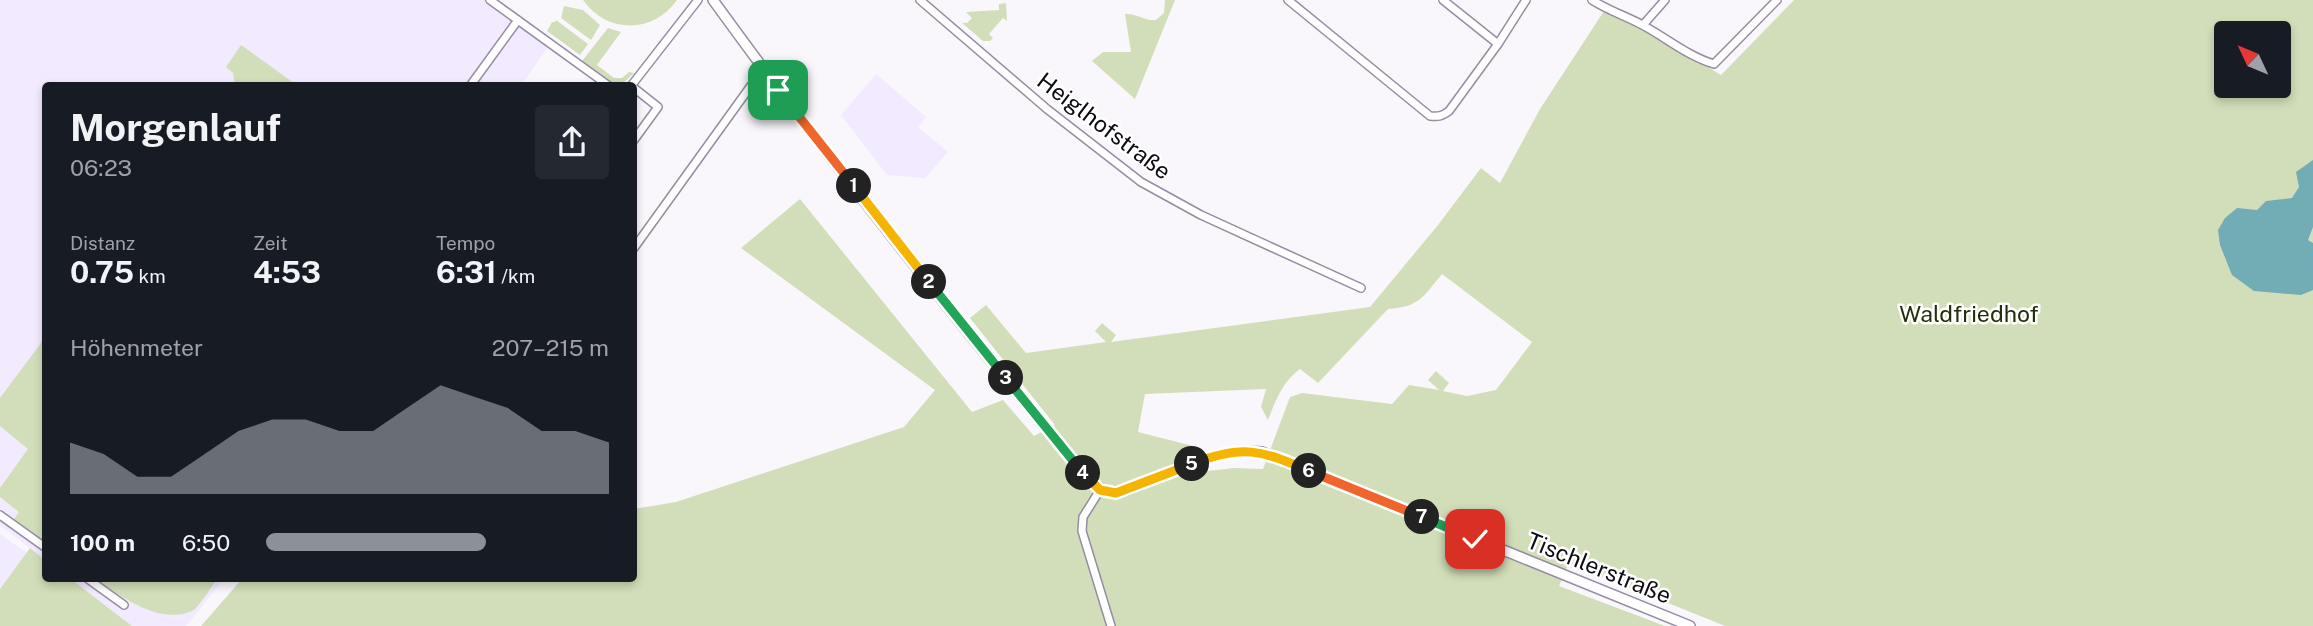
<!DOCTYPE html>
<html lang="de">
<head>
<meta charset="utf-8">
<style>
	:root { --surface:#171b24; --page:#242831; --text:#f1f3f6; --muted:#9ea1a6; --accent:#8c9099 }
	body { margin:0; font-family:"Public Sans",sans-serif; background:var(--page); color:var(--text); height:100vh; display:flex; flex-direction:column; font-size:26px; white-space:nowrap }
	* { box-sizing:border-box; margin:0 }
	p { font-size:23px; color:var(--muted) }
	.icon { flex:none; width:38px; height:38px; fill:none; stroke:currentColor; stroke-width:2; stroke-linecap:round; stroke-linejoin:round }
	.map { position:relative; flex:1; overflow:hidden }
	.drawer { position:absolute; left:42px; top:82px; width:595px; height:500px; display:flex; flex-direction:column; background:var(--surface); border-radius:7px; box-shadow:0 4px 10px #0003 }
	.drawer>* { flex:none }
	.needle { width:46px; rotate:314deg }
	.controls { position:absolute; left:2214px; top:21px; display:grid; gap:14px }
	.controls a { display:grid; place-items:center; width:77px; height:77px; border-radius:7px; background:var(--surface); box-shadow:0 4px 10px #0003; font-size:35px }
	.pin { position:absolute; display:grid; place-items:center; width:60px; height:60px; color:#fff; margin:-30px; border-radius:14px; box-shadow:0 4px 10px #0006 }
	.km { position:absolute; width:35px; height:35px; margin:-18px; border-radius:50%; background:#222; color:#fff; font-size:19px; line-height:35px; text-align:center }
	.round { display:grid; place-items:center; flex:none; width:74px; height:74px; border-radius:7px; background:var(--page) }
	.headline { display:flex; align-items:center; justify-content:space-between; height:119px; padding:0 28px }
	h1 { font-size:38px; font-weight:700; line-height:52px }
	.figures { display:grid; grid-template-columns:repeat(3,1fr); gap:10px; height:119px; padding:7px 28px }
	.figures div { display:grid; align-content:center }
	.figures b { font-size:30px; font-weight:700 }
	.figures small { font-size:19px; font-weight:400 }
	.figures p { font-size:19px }
	.chart { height:196px; padding:14px 28px }
	.chart p { display:flex; justify-content:space-between }
	.chart svg { width:100%; height:126px; margin-top:7px; fill:var(--accent); opacity:.7 }
	ul { padding:0 28px; list-style:none; font-size:23px }
	li { display:grid; grid-template-columns:112px 84px 1fr; align-items:center; height:52px }
	li i { height:18px; border-radius:9px; background:var(--accent) }
	.map>svg:first-child { display:block }
</style>
</head>
<body>
<div class="map">
<svg width="2313" height="626" viewBox="0 0 2313 626">
	<rect width="100%" height="100%" fill="#f9f7fc"/>
	<path fill="#f2eafe" d="M0,0H484L548,47L521,86H46L45,560L0,525Z
		M876,74L926,117L918,127L948,152L925,178L887,175L841,115Z
		M0,534L27,553L0,589Z
		M71,579H224L186,626H132Z"/>
	<path fill="#d2deb9" fill-rule="evenodd" d="M583,0H677C653,34 607,34 583,0Z
		M1165,0H1175L1135,99L1092,61L1103,52H1131L1125,14C1137,13 1144,21 1156,20L1164,13Z
		M1794,0H2313V626H1725L1569,563L1559,586L1665,626H201L242,579H634V509L676,502L904,427L935,390L741,248L800,199L972,412L1003,400L1034,436L1055,425L970,318L986,305L1026,353L1106,342L1095,331L1102,323L1116,335L1111,342L1370,307L1438,225L1481,168L1500,183L1540,109L1604,11L1644,28L1721,75ZM2226,33H2278V86H2226ZM1442,274L1532,342L1496,390L1467,396L1443,391L1449,383L1436,371L1428,380L1439,390L1409,385L1392,404L1302,393L1290,397L1263,469L1234,468L1208,471L1201,448L1138,432L1145,394L1266,389L1261,407L1268,420C1276,400 1282,382 1300,369L1318,383L1388,309C1419,307 1423,297 1442,274Z
		M1006,3L1007,21L1003,18L989,34L993,38L990,41H983L962,23H967L972,18L966,12L999,10V4Z
		M564,6L583,10L600,25L591,40L561,18Z
		M556,20L588,44L580,55L547,31L552,22H555Z
		M608,28L621,32L597,65L614,78H622L629,72L634,73L622,84L611,82L582,61Z
		M241,45L298,86H235L233,73L226,67Z
		M45,329V543L14,519L19,512L0,497V488L28,449L0,426V398L41,343Z
		M30,548L45,560L46,579H71L132,626H0V589Z
		M96,579H217C210,589 203,601 194,610C162,626 124,599 96,579Z"/>
	<path fill="#72acb5" d="M2313,160V227L2308,240L2313,243V290L2301,295L2254,291L2232,275L2220,245L2218,230L2225,218L2237,208L2257,210L2266,201L2292,198L2299,187L2296,172Z"/>
	<g fill="none" stroke-linecap="round" stroke-linejoin="round">
		<g stroke="#968ca3" stroke-width="10">
			<path id="minor" d="M490,0L609,86
				M920,0L1047,109L1141,182L1201,215L1361,288
				M1288,0L1430,116C1439,117 1442,116 1449,111L1498,44L1526,0
				M1443,0L1498,44
				M1592,0C1609,11 1629,17 1646,27C1669,40 1690,57 1714,64L1777,0
				M1643,25L1665,0
				M470,86L518,20
				M631,86L698,0
				M634,88L658,107L634,140
				M634,248L763,69
				M1100,490L1083,517L1082,531L1111,626
				M0,515L46,548
				M88,579L124,605"/>
		</g>
		<g stroke="#968ca3" stroke-width="12">
			<path id="tertiary" d="M713,0C832,164 958,323 1088,479C1101,491 1109,494 1127,490C1170,473 1214,448 1262,452L1690,626"/>
		</g>
		<use href="#minor" stroke="#fff" stroke-width="7"/>
		<use href="#tertiary" stroke="#fff" stroke-width="9"/>
	</g>
	<g fill="none" stroke-linecap="round" stroke-linejoin="round">
		<g stroke="#fff" stroke-width="14">
			<path id="split-1" d="M778,90L854,186"/>
		</g>
		<g stroke="#fff" stroke-width="14">
			<path id="split-2" d="M854,186L929,282"/>
		</g>
		<g stroke="#fff" stroke-width="14">
			<path id="split-3" d="M929,282L1006,378"/>
		</g>
		<g stroke="#fff" stroke-width="14">
			<path id="split-4" d="M1006,378L1083,473"/>
		</g>
		<g stroke="#fff" stroke-width="14">
			<path id="split-5" d="M1083,473L1100,490L1116,493L1192,464"/>
		</g>
		<g stroke="#fff" stroke-width="14">
			<path id="split-6" d="M1192,464C1242,444 1262,450 1309,471"/>
		</g>
		<g stroke="#fff" stroke-width="14">
			<path id="split-7" d="M1309,471L1422,517"/>
		</g>
		<g stroke="#fff" stroke-width="14">
			<path id="split-8" d="M1422,517L1475,539"/>
		</g>
		<use href="#split-1" stroke="#f0652b" stroke-width="9"/>
		<use href="#split-2" stroke="#f5b400" stroke-width="9"/>
		<use href="#split-3" stroke="#22a559" stroke-width="9"/>
		<use href="#split-4" stroke="#22a559" stroke-width="9"/>
		<use href="#split-5" stroke="#f5b400" stroke-width="9"/>
		<use href="#split-6" stroke="#f5b400" stroke-width="9"/>
		<use href="#split-7" stroke="#f0652b" stroke-width="9"/>
		<use href="#split-8" stroke="#22a559" stroke-width="9"/>
	</g>
	<g text-anchor="middle" stroke-width="5" stroke-linejoin="round" paint-order="stroke">
		<g font-size="23" fill="#0e0a12" stroke="#fff">
			<text transform="translate(1104 126) rotate(37)" y="8">Heiglhofstraße</text>
			<text transform="translate(1599 568) rotate(22)" y="8">Tischlerstraße</text>
		</g>
		<g font-size="23" fill="#252d0b" stroke="#fff">
			<text x="1969" y="322">Waldfriedhof</text>
		</g>
	</g>
</svg>
<div class="controls">
<a><svg class="needle" viewBox="-14 -14 28 28"><path d="M0-13l5 13h-10z" fill="#e53935"/><path d="M0 13l5-13h-10z" fill="#9ea1a6"/></svg></a>
</div>
<div class="pin" style="left:778px;top:90px;background:#1e9e55"><svg class="icon" aria-label="arrive" viewBox="0 0 24 24"><path d="M6 21V4h12l-3 4 3 4H6"/></svg></div>
<div class="pin" style="left:1475px;top:539px;background:#d93025"><svg class="icon" aria-label="check" viewBox="0 0 24 24"><path d="M5 12l5 5 9-10"/></svg></div>
<b class="km" style="left:854px;top:186px">1</b>
<b class="km" style="left:929px;top:282px">2</b>
<b class="km" style="left:1006px;top:378px">3</b>
<b class="km" style="left:1083px;top:473px">4</b>
<b class="km" style="left:1192px;top:464px">5</b>
<b class="km" style="left:1309px;top:471px">6</b>
<b class="km" style="left:1422px;top:517px">7</b>
<section class="drawer">
<div class="headline"><div><h1>Morgenlauf</h1><p>06:23</p></div><a class="round"><svg class="icon" aria-label="share" viewBox="0 0 24 24"><path d="M12 15V3M7 8l5-5 5 5M5 13v7h14v-7"/></svg></a></div>
<div class="figures">
<div><p>Distanz</p><b>0.75<small> km</small></b></div>
<div><p>Zeit</p><b>4:53</b></div>
<div><p>Tempo</p><b>6:31<small> /km</small></b></div>
</div>
<div class="chart"><p><span>Höhenmeter</span>207–215 m</p>
<svg viewBox="0 0 160 44" preserveAspectRatio="none"><path d="M0 44V26L10 30L20 38L30 38L40 30L50 22L60 18L70 18L80 22L90 22L100 14L110 6L120 10L130 14L140 22L150 22L160 26V44z"/></svg>
</div>
<ul>
<li><b>100 m</b>6:50<i style="width:64%"></i></li>
</ul>
</section>
</div>
</body>
</html>
